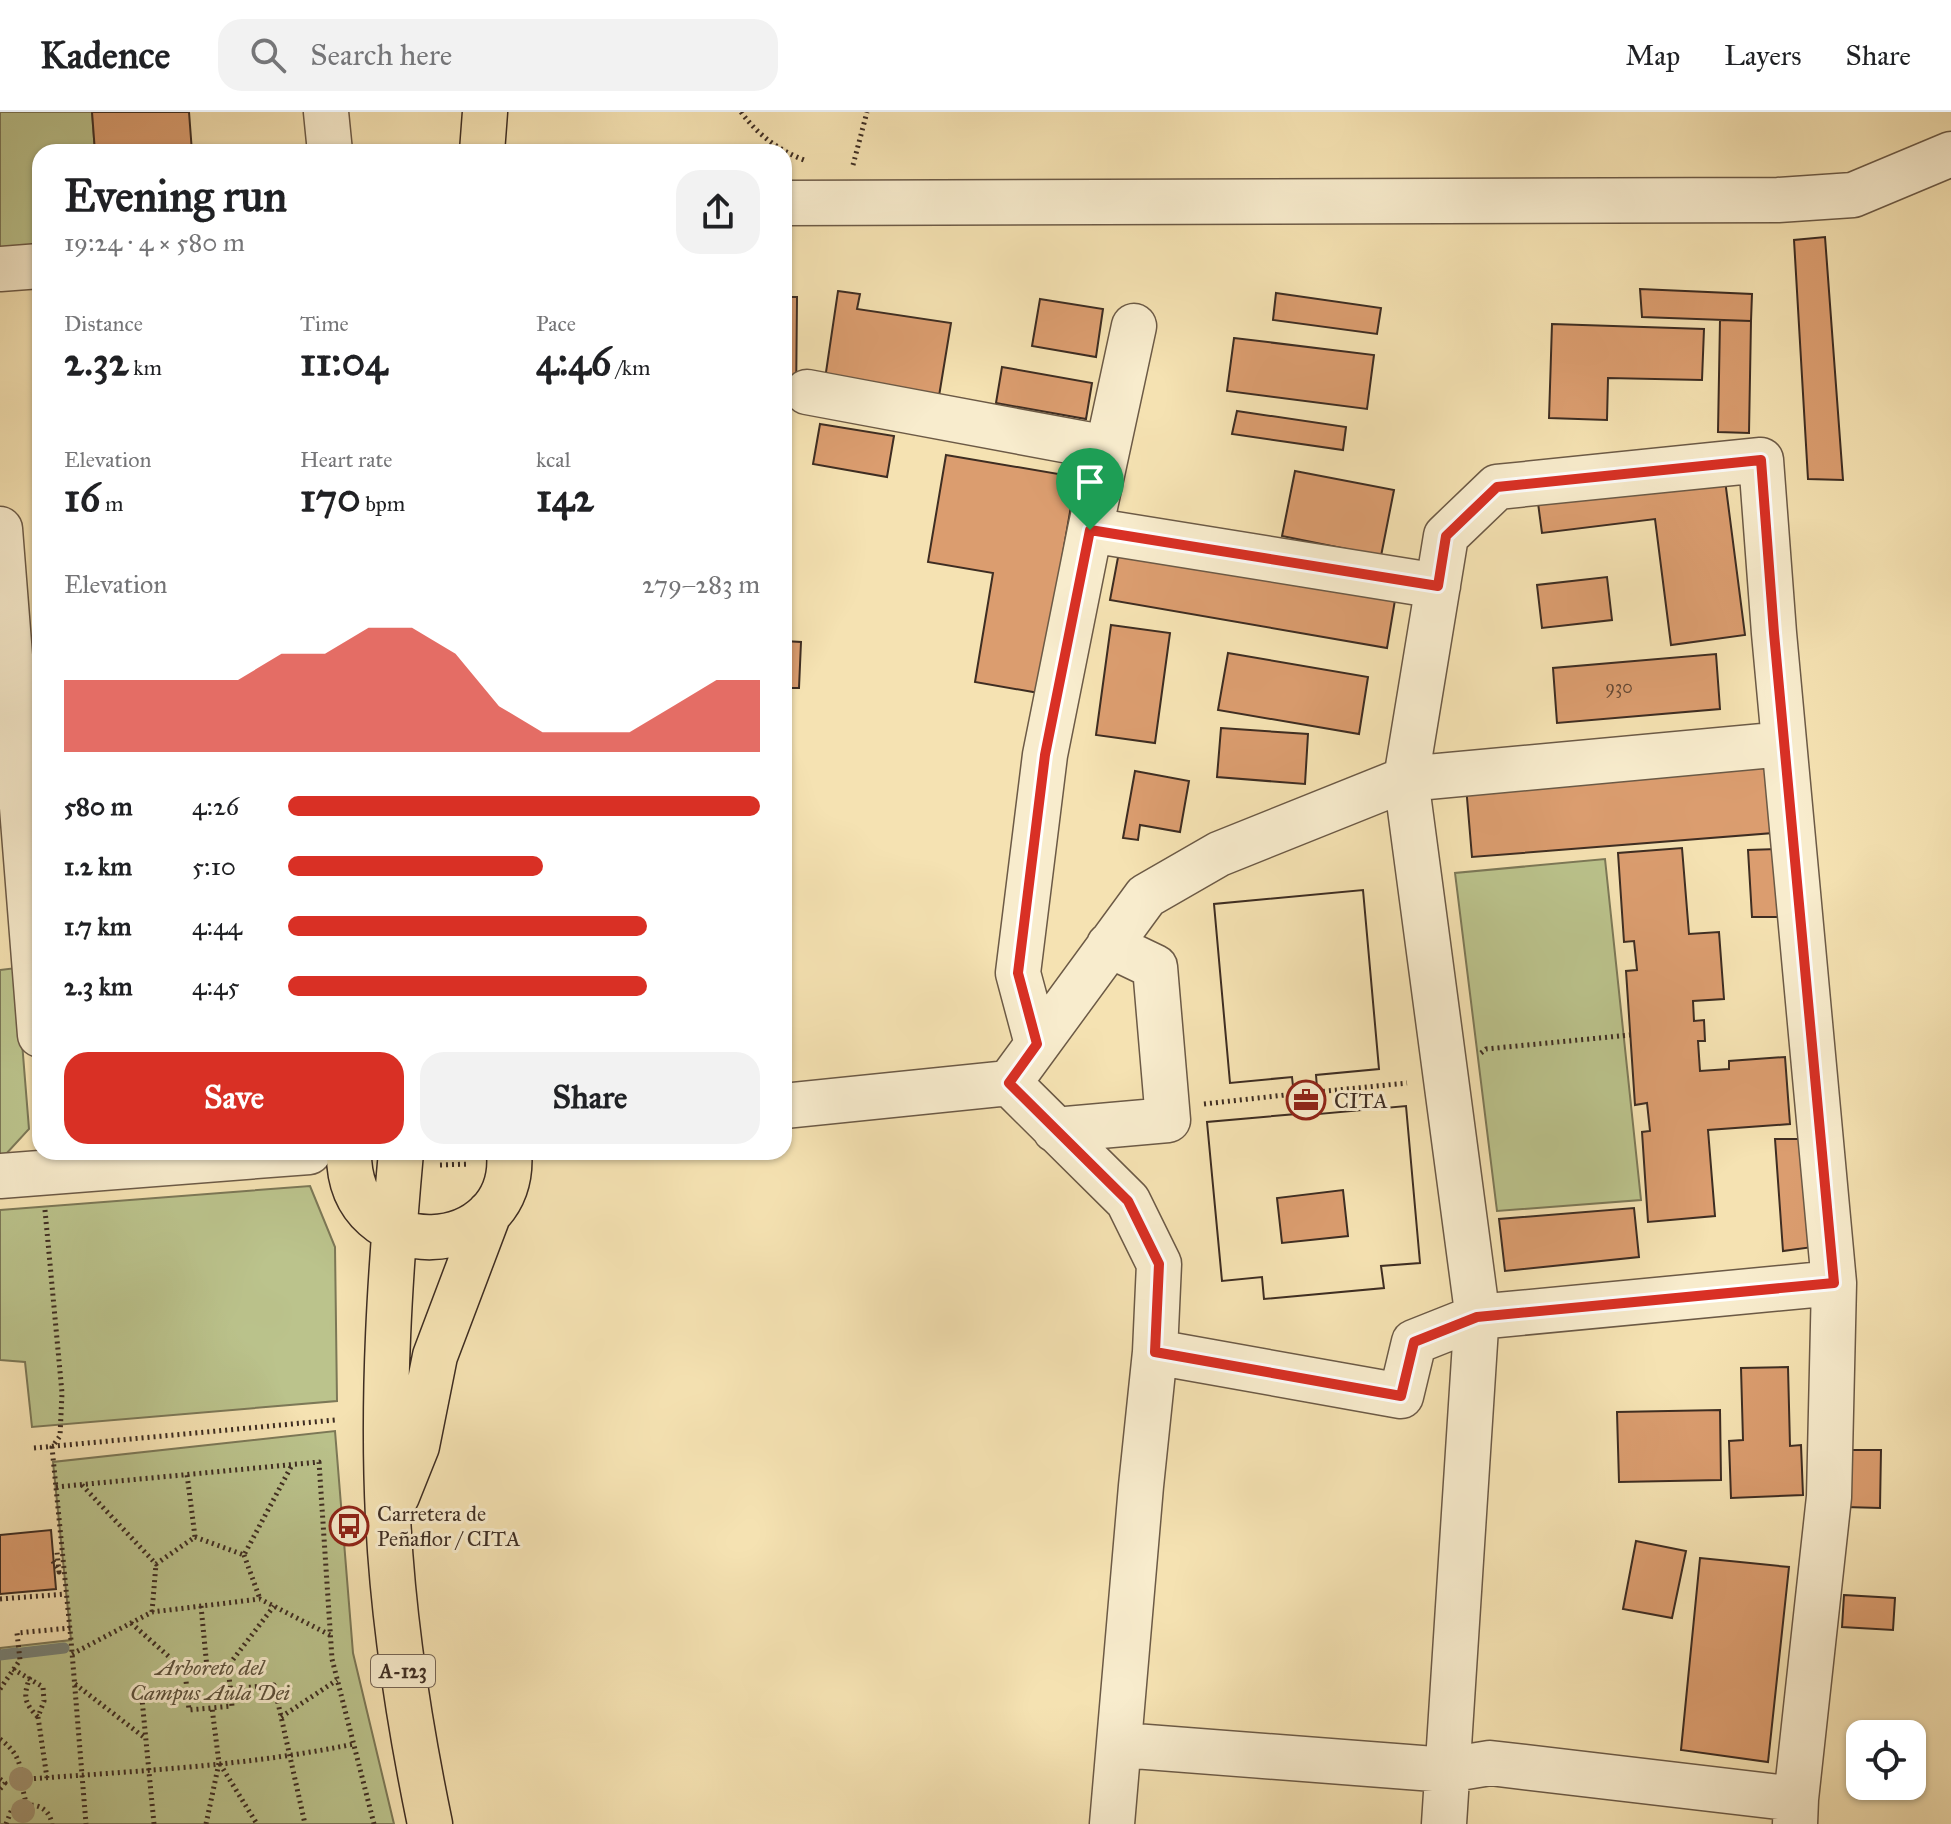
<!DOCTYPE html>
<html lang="en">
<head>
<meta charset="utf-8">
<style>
	:root { --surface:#fff; --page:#f2f2f2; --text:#202124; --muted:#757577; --line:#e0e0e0; --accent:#d93025 }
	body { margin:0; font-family:"IM FELL Great Primer",serif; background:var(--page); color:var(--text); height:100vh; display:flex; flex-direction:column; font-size:30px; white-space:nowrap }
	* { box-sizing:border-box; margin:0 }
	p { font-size:26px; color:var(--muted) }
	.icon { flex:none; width:44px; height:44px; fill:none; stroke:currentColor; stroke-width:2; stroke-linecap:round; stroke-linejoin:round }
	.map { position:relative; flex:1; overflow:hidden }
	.details { position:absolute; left:32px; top:32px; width:760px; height:1016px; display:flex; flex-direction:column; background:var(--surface); border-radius:24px; box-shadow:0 2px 6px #0004 }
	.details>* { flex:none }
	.buttons { position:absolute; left:1846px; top:1608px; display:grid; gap:16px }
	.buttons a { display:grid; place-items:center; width:80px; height:80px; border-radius:16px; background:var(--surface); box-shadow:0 2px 6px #0004; font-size:40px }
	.pin { position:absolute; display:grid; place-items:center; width:68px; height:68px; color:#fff; margin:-82px -34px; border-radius:50% 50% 50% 0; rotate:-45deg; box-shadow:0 0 8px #0007 }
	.pin .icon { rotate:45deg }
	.round { display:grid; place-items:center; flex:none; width:84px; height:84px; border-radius:24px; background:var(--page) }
	.overview { display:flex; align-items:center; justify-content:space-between; height:136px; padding:0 32px }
	h1 { font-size:44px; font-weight:700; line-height:60px }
	.figures { display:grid; grid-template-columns:repeat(3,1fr); gap:12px; height:136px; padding:8px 32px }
	.figures div { display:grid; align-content:center }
	.figures b { font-size:40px; font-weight:700 }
	.figures small { font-size:22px; font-weight:400 }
	.figures p { font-size:22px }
	.chart { height:224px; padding:16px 32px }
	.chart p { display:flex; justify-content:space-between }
	.chart svg { width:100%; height:144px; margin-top:8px; fill:var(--accent); opacity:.7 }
	.primary-button { display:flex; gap:16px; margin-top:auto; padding:16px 32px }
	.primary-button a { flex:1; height:92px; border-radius:24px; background:var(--accent); color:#fff; font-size:32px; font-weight:700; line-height:92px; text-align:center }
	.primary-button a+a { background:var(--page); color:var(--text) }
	ul { padding:0 32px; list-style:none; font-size:26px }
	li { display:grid; grid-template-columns:128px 96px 1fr; align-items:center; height:60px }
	li i { height:20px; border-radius:10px; background:var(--accent) }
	header { display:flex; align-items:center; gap:48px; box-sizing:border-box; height:112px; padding:0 40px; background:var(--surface); border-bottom:2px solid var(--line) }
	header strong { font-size:38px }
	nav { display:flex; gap:44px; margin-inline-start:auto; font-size:28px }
	.search { width:560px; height:72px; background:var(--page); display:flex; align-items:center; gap:20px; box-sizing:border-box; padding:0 28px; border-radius:24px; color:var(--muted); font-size:30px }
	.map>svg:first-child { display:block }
</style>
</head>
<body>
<header>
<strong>Kadence</strong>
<div class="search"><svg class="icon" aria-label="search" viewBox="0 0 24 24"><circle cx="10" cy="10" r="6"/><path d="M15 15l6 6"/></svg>Search here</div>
<nav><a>Map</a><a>Layers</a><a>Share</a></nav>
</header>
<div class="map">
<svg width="1951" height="1712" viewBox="0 0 1951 1712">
	<rect width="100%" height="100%" fill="#f5e2b2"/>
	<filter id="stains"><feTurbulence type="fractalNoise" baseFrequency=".0025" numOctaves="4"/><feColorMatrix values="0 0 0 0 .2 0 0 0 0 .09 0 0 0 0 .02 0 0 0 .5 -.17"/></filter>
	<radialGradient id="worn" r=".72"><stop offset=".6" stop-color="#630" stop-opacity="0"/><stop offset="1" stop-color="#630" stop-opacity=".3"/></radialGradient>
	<path fill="#bbc38c" stroke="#7c7857" stroke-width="2" d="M0,0H92L95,40H40V141L0,144Z
		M1605,747L1641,1088L1497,1099L1455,761Z
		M16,856L29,1017L6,1042H0V858Z
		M310,1074L335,1135L337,1289L32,1315L25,1250L0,1248V1098Z
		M335,1319L353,1541L394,1712H0V1536L71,1528L53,1350Z"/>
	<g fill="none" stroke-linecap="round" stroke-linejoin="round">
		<path stroke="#778379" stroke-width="11" d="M22,1541L64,1536
			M0,1543L16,1541"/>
	</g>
	<path fill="#db9d6f" stroke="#3e2d22" stroke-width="2" fill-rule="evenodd" d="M92,0H189L192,40H95Z
		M1825,125L1843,368L1808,367L1794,128Z
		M1640,177L1752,182L1751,209L1642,205Z
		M838,179L860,182L857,197L951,211L939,284L825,267Z
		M1276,181L1381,196L1377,222L1273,208Z
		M784,185H797L796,291L784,290Z
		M1040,187L1103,197L1096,245L1032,234Z
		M1720,208L1751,209L1749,321L1718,320Z
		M1552,212L1704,217L1702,268L1608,266L1607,308L1549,306Z
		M1234,226L1374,243L1367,297L1227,279Z
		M1002,255L1092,271L1086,307L996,291Z
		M1237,299L1346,315L1343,338L1232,322Z
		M820,312L894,324L887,365L813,352Z
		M946,343L1076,365L1039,581L975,570L993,461L928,450Z
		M1295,359L1394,378L1381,444L1282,424Z
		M1725,368L1745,523L1671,533L1655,407L1542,421L1538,391Z
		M1119,440L1395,488L1387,536L1110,488Z
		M1607,465L1612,508L1542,516L1537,473Z
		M1111,513L1170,521L1155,631L1096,623Z
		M784,529L801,530L799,576H784Z
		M1228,541L1368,565L1359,622L1218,598Z
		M1716,542L1720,597L1557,611L1553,556Z
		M1221,616L1308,622L1305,672L1217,665Z
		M1767,650L1773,721L1472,745L1466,674Z
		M1135,659L1189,669L1180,720L1140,713L1138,728L1123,726Z
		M1682,736L1689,822L1719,820L1724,887L1693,889L1694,909L1704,908L1705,929H1698L1700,959L1729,957V949L1785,945L1790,1012L1708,1018L1715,1104L1648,1110L1642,1020L1650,1019L1647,991L1635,993L1626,859L1637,858L1634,829L1624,830L1618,741Z
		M1777,737L1781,805H1752L1748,738Z
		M1363,778L1379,957L1316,963L1319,1002L1406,994L1420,1151L1381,1154L1384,1176L1264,1187L1262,1165L1222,1169L1207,1010L1296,1002L1292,965L1230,971L1214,792ZM1343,1078L1348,1124L1282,1131L1277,1086Z
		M1363,778L1379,957L1316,963L1319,1002L1406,994L1420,1151L1381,1154L1384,1176L1264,1187L1262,1165L1222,1169L1207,1010L1296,1002L1292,965L1230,971L1214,792Z
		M1775,1027H1807L1813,1135L1783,1139Z
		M1634,1096L1639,1145L1505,1159L1499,1107Z
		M1788,1255L1790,1334L1801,1333L1803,1383L1731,1386L1729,1329L1743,1328L1741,1256Z
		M1720,1298L1721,1368L1619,1370L1617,1300Z
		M1848,1338H1881L1880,1396L1845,1395Z
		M51,1418L56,1477L0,1482V1423Z
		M1636,1429L1686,1439L1672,1506L1623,1497Z
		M1700,1446L1789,1455L1768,1650L1681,1638Z
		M1844,1483L1895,1486L1893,1518L1842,1515Z"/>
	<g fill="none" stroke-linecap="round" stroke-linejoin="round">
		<g stroke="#6c5a46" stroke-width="47">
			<path id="minor" d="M326,0L330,40
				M784,91L1778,88L1853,83L1951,42
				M0,157L40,154
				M807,280L1107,336
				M0,417L40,923
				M1090,418L1438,474
				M1784,632L1406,667L1446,424L1497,375L1761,348L1774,521L1834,1171L1829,1385L1796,1687L1795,1712
				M1037,932L1018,861L1045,643L1090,418L1134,214
				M1009,971L1128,1089L1159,1152L1155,1240L1141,1374L1112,1712
				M784,994L1009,971L1146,784L1219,742L1406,667L1477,1200L1444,1712
				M1055,1018L1168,1008L1155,855L1109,833
				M0,1064L309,1040
				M1155,1240L1401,1284L1414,1230L1477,1205L1834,1171
				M1121,1633L1447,1658L1490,1651L1796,1687"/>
		</g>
		<g stroke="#3e2d22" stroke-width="47">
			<path id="major" d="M482,40L485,0
				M349,1040C347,1158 519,1149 509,1040
				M401,1040C390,1161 382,1283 388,1405C393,1508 409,1611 430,1712
				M397,1384L417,1334L435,1244L489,1101"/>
		</g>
		<path stroke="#3e2d22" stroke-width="5" stroke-dasharray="2 4" stroke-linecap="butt" d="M741,0C757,22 778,38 804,48
			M853,53L867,0
			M1481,941L1486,937L1630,923
			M1317,980L1407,971
			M1204,992L1294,982
			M547,1044L561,1040
			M440,1053L470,1052
			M45,1098L62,1281L60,1324L52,1335L71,1528L86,1712
			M34,1336L335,1308
			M82,1373L156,1452L195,1425L187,1362
			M56,1375L319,1350L332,1547L374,1712
			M195,1425L244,1443L292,1353
			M244,1443L260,1487
			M53,1449L59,1460L57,1440
			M0,1487L66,1482
			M201,1494L207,1556
			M152,1500L156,1452
			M131,1511L185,1559
			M72,1542L152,1500L260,1487L330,1523
			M228,1554L185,1559L189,1598L232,1594L228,1554L274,1494
			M13,1557L43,1575L44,1589L38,1605L47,1666
			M30,1565C23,1584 24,1591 38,1605
			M75,1572L145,1626
			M0,1577L20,1548L17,1521L70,1516
			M231,1577L274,1573L305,1712
			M281,1605L337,1568
			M0,1627C12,1636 19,1645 21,1660
			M220,1652L257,1712
			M14 1667a7 7 0 1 1 14 0a7 7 0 1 1-14 0Z
			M0,1667L5,1671L0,1677
			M28,1667C137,1659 247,1654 354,1632
			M22,1674L26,1691
			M6,1712L12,1697C29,1690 48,1691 52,1712
			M154,1712L142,1587L187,1579
			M206,1712L219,1651L212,1596"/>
		<use href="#minor" stroke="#f8eccd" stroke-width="44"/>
		<use href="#major" stroke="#f5e2b2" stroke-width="44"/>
	</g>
	<g fill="#a19371">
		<circle cx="21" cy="1667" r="12"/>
		<circle cx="23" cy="1699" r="12"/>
	</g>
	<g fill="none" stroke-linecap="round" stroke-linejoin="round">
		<g stroke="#fff" stroke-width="16">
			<path id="route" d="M1761,348L1774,521L1834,1171L1477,1205L1414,1230L1401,1284L1155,1240L1159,1152L1128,1089L1009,971L1037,932L1018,861L1045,643L1090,418L1438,474L1446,424L1497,375Z"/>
		</g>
		<use href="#route" stroke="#d93025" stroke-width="10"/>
	</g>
	<defs>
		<g id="office-ring" transform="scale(2)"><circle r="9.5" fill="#f8eccd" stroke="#8f2418" stroke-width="1.5"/><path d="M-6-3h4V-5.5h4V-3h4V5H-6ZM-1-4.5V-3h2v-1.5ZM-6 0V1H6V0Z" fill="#8f2418"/></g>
		<g id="bus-ring" transform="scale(2)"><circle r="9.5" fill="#f8eccd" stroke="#8f2418" stroke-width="1.5"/><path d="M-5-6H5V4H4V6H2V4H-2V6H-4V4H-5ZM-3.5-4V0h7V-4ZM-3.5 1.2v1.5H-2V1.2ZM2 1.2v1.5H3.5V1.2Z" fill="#8f2418"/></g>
	</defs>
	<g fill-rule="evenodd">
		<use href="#office-ring" x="1306" y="988"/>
		<use href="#bus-ring" x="349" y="1414"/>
	</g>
	<g text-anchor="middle" stroke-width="6" stroke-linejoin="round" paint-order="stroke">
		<g font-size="18" fill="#654935">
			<text x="1619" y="581">930</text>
		</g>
		<rect fill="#f8eccd" stroke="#766655" stroke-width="2" x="371" y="1543" width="64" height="32" rx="6"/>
		<g font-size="20" font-weight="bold" fill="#3e2d22">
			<text x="403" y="1566">A-123</text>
		</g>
		<g font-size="22" fill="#3e2d22" stroke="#f8eccd" text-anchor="start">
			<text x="1334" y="996">CITA</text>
			<text x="377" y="1409">Carretera de<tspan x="377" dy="25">Peñaflor / CITA</tspan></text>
		</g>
		<g font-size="22" font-style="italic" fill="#5d523c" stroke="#f8eccd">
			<text x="210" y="1563">Arboreto del<tspan x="210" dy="25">Campus Aula Dei</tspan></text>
		</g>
	</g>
	<rect width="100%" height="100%" filter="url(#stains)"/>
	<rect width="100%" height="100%" fill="url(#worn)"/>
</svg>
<div class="buttons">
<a><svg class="icon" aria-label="locate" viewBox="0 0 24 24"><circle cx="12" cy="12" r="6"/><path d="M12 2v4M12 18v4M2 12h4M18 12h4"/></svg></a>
</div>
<div class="pin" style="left:1090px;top:418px;background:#1e9e55"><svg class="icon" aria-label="arrive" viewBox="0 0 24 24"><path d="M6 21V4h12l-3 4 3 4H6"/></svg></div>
<section class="details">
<div class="overview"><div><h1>Evening run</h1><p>19:24 · 4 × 580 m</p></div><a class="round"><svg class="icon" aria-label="share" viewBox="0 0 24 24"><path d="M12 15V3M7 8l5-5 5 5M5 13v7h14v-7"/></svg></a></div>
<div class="figures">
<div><p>Distance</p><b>2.32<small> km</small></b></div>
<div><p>Time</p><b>11:04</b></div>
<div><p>Pace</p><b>4:46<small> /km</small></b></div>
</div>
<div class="figures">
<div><p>Elevation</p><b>16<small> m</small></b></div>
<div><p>Heart rate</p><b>170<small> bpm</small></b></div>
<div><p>kcal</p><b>142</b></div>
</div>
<div class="chart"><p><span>Elevation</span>279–283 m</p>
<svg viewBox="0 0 160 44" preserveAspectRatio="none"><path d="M0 44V22L10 22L20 22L30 22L40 22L50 14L60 14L70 6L80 6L90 14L100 30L110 38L120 38L130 38L140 30L150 22L160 22V44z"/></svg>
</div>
<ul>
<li><b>580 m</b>4:26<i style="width:100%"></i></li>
<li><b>1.2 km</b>5:10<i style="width:54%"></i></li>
<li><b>1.7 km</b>4:44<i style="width:76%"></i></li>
<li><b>2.3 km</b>4:45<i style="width:76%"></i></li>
</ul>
<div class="primary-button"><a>Save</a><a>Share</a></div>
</section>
</div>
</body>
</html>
